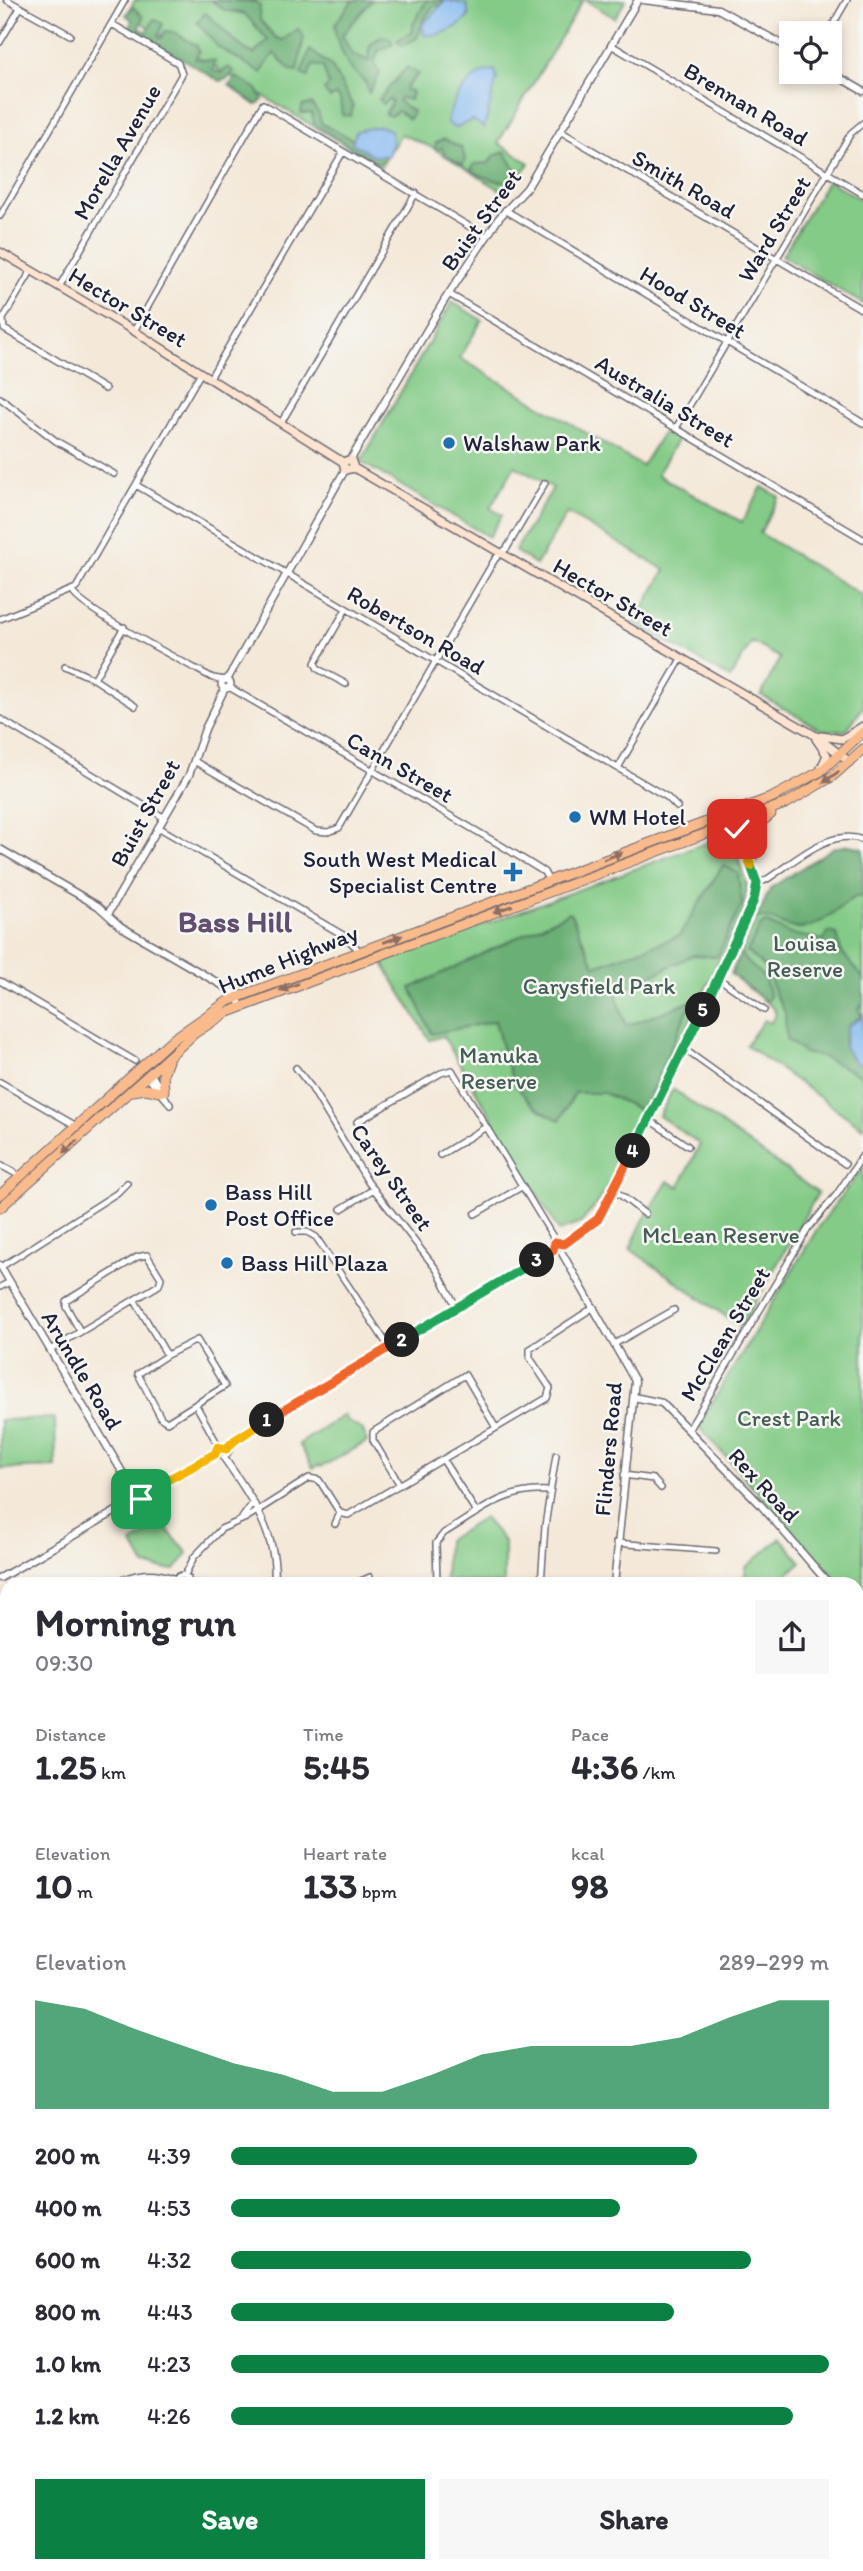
<!DOCTYPE html>
<html lang="en">
<head>
<meta charset="utf-8">
<style>
	:root { --surface:#fff; --page:#f7f7f7; --text:#2b2b33; --muted:#7c7c81; --accent:#0b8043 }
	body { margin:0; font-family:Itim,sans-serif; background:var(--page); color:var(--text); height:100vh; display:flex; flex-direction:column; font-size:26px; white-space:nowrap }
	* { box-sizing:border-box; margin:0 }
	p { font-size:23px; color:var(--muted) }
	.icon { flex:none; width:38px; height:38px; fill:none; stroke:currentColor; stroke-width:2; stroke-linecap:round; stroke-linejoin:round }
	.map { position:relative; flex:1; overflow:hidden }
	.panel { position:absolute; left:0px; top:1577px; width:864px; height:996px; display:flex; flex-direction:column; background:var(--surface); border-radius:21px 21px 0 0; box-shadow:0 4px 10px #0003 }
	.panel>* { flex:none }
	.fabs { position:absolute; left:779px; top:21px; display:grid; gap:14px }
	.fabs a { display:grid; place-items:center; width:63px; height:63px; border-radius:0px; background:var(--surface); box-shadow:0 4px 10px #0003; font-size:35px }
	.pin { position:absolute; display:grid; place-items:center; width:60px; height:60px; color:#fff; margin:-30px; border-radius:14px; box-shadow:0 4px 10px #0006 }
	.km { position:absolute; width:35px; height:35px; margin:-18px; border-radius:50%; background:#222; color:#fff; font-size:19px; line-height:35px; text-align:center }
	.round { display:grid; place-items:center; flex:none; width:74px; height:74px; border-radius:0px; background:var(--page) }
	.head { display:flex; align-items:center; justify-content:space-between; height:119px; padding:0 35px }
	h1 { font-size:38px; font-weight:700; line-height:52px }
	.figures { display:grid; grid-template-columns:repeat(3,1fr); gap:10px; height:119px; padding:7px 35px }
	.figures div { display:grid; align-content:center }
	.figures b { font-size:35px; font-weight:700 }
	.figures small { font-size:19px; font-weight:400 }
	.figures p { font-size:19px }
	.chart { height:196px; padding:14px 35px }
	.chart p { display:flex; justify-content:space-between }
	.chart svg { width:100%; height:126px; margin-top:7px; fill:var(--accent); opacity:.7 }
	.cta { display:flex; gap:14px; margin-top:auto; padding:14px 35px }
	.cta a { flex:1; height:80px; border-radius:0px; background:var(--accent); color:#fff; font-size:28px; font-weight:700; line-height:80px; text-align:center }
	.cta a+a { background:var(--page); color:var(--text) }
	ul { padding:0 35px; list-style:none; font-size:23px }
	li { display:grid; grid-template-columns:112px 84px 1fr; align-items:center; height:52px }
	li i { height:18px; border-radius:9px; background:var(--accent) }
	.map>svg:first-child { display:block }
</style>
</head>
<body>
<div class="map">
<svg width="863" height="2571" viewBox="0 0 863 2571">
	<rect width="100%" height="100%" fill="#f6f6f2"/>
	<filter id="ink" filterUnits="userSpaceOnUse"><feTurbulence type="fractalNoise" baseFrequency=".0143" numOctaves="2"/><feDisplacementMap in="SourceGraphic" scale="14" xChannelSelector="R" yChannelSelector="G"/><feConvolveMatrix kernelMatrix="1 2 1 2 8 2 1 2 1" color-interpolation-filters="sRGB"/></filter>
	<filter id="wash" filterUnits="userSpaceOnUse"><feTurbulence type="fractalNoise" baseFrequency=".00686" numOctaves="4" result="noise"/><feDisplacementMap in="SourceGraphic" scale="28" xChannelSelector="R" yChannelSelector="G"/><feGaussianBlur stdDeviation="1.57" result="paint"/><feColorMatrix in="noise" values="0 0 0 0 0 0 0 0 0 0 0 0 0 0 0 0 0 1.4 0 .05"/><feComposite in="paint" operator="in"/></filter>
	<g filter="url(#wash)">
		<rect width="100%" height="100%" fill="#f4e9d9"/>
		<path fill="#84cb87" stroke="#537661" stroke-width="2" d="M135,0H583L498,143L529,163L515,183L504,192L431,147L401,134L381,167L127,14Z
			M585,0H626L615,18Z
			M828,180L863,201V304L782,256Z
			M452,302L482,320L460,358L642,466L666,428L679,437L657,475L742,522L762,487L779,497L760,533L863,596V707L846,731L822,730L761,695L780,658L752,642L730,678L635,623L665,570L567,513L536,565L515,551L553,488L515,466L490,508L502,515L489,537L361,462Z
			M730,834L747,886L743,912L608,1190L581,1223L559,1231L443,1036L430,1040L382,962Z
			M850,845L863,848V1128L746,1045L764,1020L770,1023L776,1014L773,1008L731,974L771,888L833,848Z
			M673,1089L818,1193L741,1327L630,1249L643,1221L668,1181L679,1187L700,1144L659,1116Z
			M863,1167V1610L858,1604V1584H840L698,1426L819,1226Z
			M344,1415L347,1421L363,1430L367,1442L321,1467L319,1465L313,1468L299,1444Z
			M55,1418L56,1467L0,1469V1420Z
			M484,1518L504,1541V1584L445,1580L447,1540Z
			M163,1525L188,1553L175,1570L145,1566L132,1543Z
			M781,1538L801,1562L776,1584H744L746,1567Z
			M7,1753V2331L0,2334V1757Z
			M7,2360V2512L0,2514V2364Z
			M7,2541V2566H528L530,2571H0V2544Z
			M558,2566H686L685,2571L636,2566L635,2571H563Z"/>
		<path fill="#6baf74" stroke="#466858" stroke-width="2" d="M211,0L256,2L260,6V20L276,38L283,40L298,29L304,37L297,71L290,70L274,53L261,73L218,47L197,22L205,13C223,26 234,46 254,54L268,40L245,14L224,10Z
			M353,0H372L342,35L352,54L369,61C367,46 370,43 383,36L390,38L393,44L378,51L374,64L380,73L369,93L366,83L348,66L336,37L335,24Z
			M427,0H444L439,6L435,4L424,19L417,38L402,46L397,40L413,32V24Z
			M133,7L143,17L139,28L147,32L154,19L163,24L158,36L162,38L165,31L174,32L197,46L199,52L195,59L215,61L213,70L221,73L228,67L234,72L227,79L219,81L130,27L132,20L126,15Z
			M310,50L332,67L353,106L351,116L342,115L340,99L336,95L330,98L324,90L329,85L323,67L313,65L308,77L301,74Z
			M407,67L418,74L405,89L412,92L410,100L400,98L398,101L413,112L409,119L398,111L391,116L385,114L392,102L389,99L383,104L379,99Z
			M236,77L257,89L263,100L256,105L229,85Z
			M311,104L318,112L322,124L384,155V160L378,163L314,124L312,113H301L302,106Z
			M444,139L462,148L465,159L463,165L445,155L442,147L438,150L435,148L436,143Z
			M505,152L519,175L513,183L493,180L471,171L474,164L489,163L493,156Z
			M850,845L863,848V896L855,897C839,907 815,932 795,928C782,926 771,916 757,918L771,888L833,848Z
			M723,865L738,873L742,904L717,957L693,955L616,993L626,1026L692,1001L642,1111L604,1093H575L560,1120C512,1102 507,1066 495,1021L432,1034L411,988L570,912L595,966L679,936Z
			M765,922L790,934L824,940L828,932L837,934L841,951L863,978V1004L858,1008L862,1017C849,1021 844,1034 844,1047L855,1062L863,1066V1077L823,1057L804,1053L786,1039L785,1012L775,994L767,969L747,952L760,926Z
			M741,952L744,959L765,978L770,996L767,1002L731,974Z"/>
		<path fill="#82b7f1" stroke="#526c96" stroke-width="2" d="M446,0L467,5L469,16C459,28 439,37 424,35L422,25Z
			M495,70L497,78L484,128L473,120L455,128L447,123C450,102 471,71 495,70Z
			M380,126L391,131L392,145L388,156H374L352,143L356,131Z
			M863,1017V1066L855,1062L844,1047L848,1026Z"/>
	</g>
	<g filter="url(#ink)">
		<g fill="none" stroke-linecap="round" stroke-linejoin="round">
			<g stroke="#6c6872" stroke-width="8">
				<path id="minor" d="M7,0L70,35
					M828,33L847,0
					M0,42L20,8
					M611,45L863,194
					M560,131L863,310
					M505,210L863,423
					M0,216L125,0
					M31,271L3,319L4,329L105,389
					M59,287L182,74L178,63L112,24
					M449,294L863,539
					M134,331L263,104L487,237
					M210,378L343,152
					M0,398L56,441L114,474
					M281,423L416,193
					M676,428L851,133L863,123
					M136,485L667,797L677,807
					M72,591C80,609 189,665 213,678L225,680
					M346,609L315,663L318,669L346,684
					M0,619L76,588L200,374
					M65,666L94,679L135,706
					M94,679L124,627
					M229,687L502,846L544,872L549,881
					M0,719L163,817
					M194,761L316,831L328,832L339,828L495,559L507,548L545,483
					M618,768L681,659
					M158,827L343,935L360,951
					M757,883L766,880C793,863 829,827 863,840
					M718,978L764,1010
					M0,981L135,1061
					M684,1049L845,1164
					M296,1068L311,1087L368,1182L437,1270L457,1308
					M151,1073L170,1105
					M147,1077L170,1104
					M0,1082L78,1127
					M648,1119L688,1146
					M357,1122L441,1073L452,1070L556,1242
					M440,1155L486,1127
					M0,1165L22,1177
					M614,1190L645,1214
					M341,1209L374,1189
					M475,1214L523,1186
					M296,1232H307L316,1237L389,1347
					M1,1267L117,1193L127,1183
					M0,1287L10,1282
					M135,1301L167,1355L138,1374L161,1418L167,1422L225,1386L197,1340L167,1355
					M616,1343L674,1310
					M50,1350L159,1285L161,1278L147,1255L137,1257L66,1301V1306L80,1331
					M196,1405L219,1447
					M689,1429L808,1229L837,1194L863,1155
					M443,1460L477,1513
					M624,1475L653,1479L661,1488
					M400,1485L373,1440V1432L465,1375L496,1428
					M242,1518L252,1504
					M335,1524L340,1513
					M616,1543L716,1551
					M185,1575L194,1557L221,1529L246,1518L309,1478L319,1480L340,1513L348,1515L547,1398L550,1388L530,1358V1349L594,1307
					M113,1584C135,1572 153,1570 176,1579
					M176,1584L177,1577L182,1575L188,1578L189,1584
					M354,1584L370,1577
					M437,1584L436,1543L444,1533C481,1511 505,1488 549,1491
					M541,1584L545,1526L556,1455
					M0,1610L7,1622
					M0,1650L7,1646
					M0,1720L7,1716
					M858,1792L863,1793
					M725,2571H761
					M788,2571L789,2566"/>
			</g>
			<g stroke="#6c6872" stroke-width="9">
				<path id="tertiary" d="M643,0L718,9L791,49
					M830,72L863,91
					M351,459L444,301L499,218L527,188L638,0
					M221.5 684a4.5 4.5 0 1 1 9 0a4.5 4.5 0 1 1-9 0Z
					M227,680L345,470
					M0,849L98,906L120,926L232,991L241,1005
					M108,914L189,775L205,729L225,688
					M564,1244L589,1228L605,1209L751,909L757,883L734,821
					M553,1250L556,1242L564,1244
					M562,1253L635,1381L614,1584
					M0,1265L134,1492
					M634,1397L662,1403L759,1503L829,1584
					M224,1458L235,1440L553,1250
					M224,1458C249,1493 280,1538 274,1584
					M0,1578L215,1454
					M858,1619L863,1625
					M858,2126L863,2083
					M858,2359L863,2360"/>
			</g>
			<g stroke="#6c6872" stroke-width="10">
				<path id="secondary" d="M0,252L134,331L343,462
					M343,462L351,459L354,468
					M343,462L345,470L354,468
					M354,468L816,736L850,762
					M821,736L842,739L863,726
					M816,739L827,755L821,768"/>
			</g>
			<g stroke="#6c6872" stroke-width="10">
				<path id="primary" d="M0,2351L7,2347
					M692,2571L693,2566"/>
			</g>
			<g stroke="#6c6872" stroke-width="11">
				<path id="trunk" d="M751,866L752,830L771,814
					M133,1091L146,1089L160,1092
					M164,1091L163,1074L168,1061
					M0,1195L169,1042L228,1001L773,797L821,771L863,732
					M0,1208L195,1033L226,1013L787,803L833,776L863,749"/>
			</g>
			<use href="#minor" stroke="#fff" stroke-width="5"/>
			<use href="#tertiary" stroke="#fff" stroke-width="6"/>
			<use href="#secondary" stroke="#fde4d1" stroke-width="7"/>
			<use href="#primary" stroke="#fabb8c" stroke-width="8"/>
			<use href="#trunk" stroke="#fabb8c" stroke-width="9"/>
		</g>
		<defs><path id="oneway-solid" d="M-6-.8H1V-3.2L6.5 0L1 3.2V.8H-6Z" transform="scale(1.75)"/></defs>
		<g fill="#8e6e64">
			<use href="#oneway-solid" transform="translate(831 777) rotate(144)"/>
			<use href="#oneway-solid" transform="translate(613 856) rotate(-21)"/>
			<use href="#oneway-solid" transform="translate(503 909) rotate(160)"/>
			<use href="#oneway-solid" transform="translate(393 939) rotate(-20)"/>
			<use href="#oneway-solid" transform="translate(289 987) rotate(160)"/>
			<use href="#oneway-solid" transform="translate(70 1147) rotate(137)"/>
		</g>
	</g>
	<g fill="none" stroke-linecap="round" stroke-linejoin="round" filter="url(#ink)">
		<g stroke="#fff" stroke-width="14">
			<path id="split-1" d="M141,1499L142,1494L215,1454L218,1447L226,1449L235,1440L267,1420"/>
		</g>
		<g stroke="#fff" stroke-width="14">
			<path id="split-2" d="M267,1420L402,1340"/>
		</g>
		<g stroke="#fff" stroke-width="14">
			<path id="split-3" d="M402,1340L537,1260"/>
		</g>
		<g stroke="#fff" stroke-width="14">
			<path id="split-4" d="M537,1260L553,1250L555,1242L564,1244L598,1219L633,1151"/>
		</g>
		<g stroke="#fff" stroke-width="14">
			<path id="split-5" d="M633,1151L703,1010"/>
		</g>
		<g stroke="#fff" stroke-width="14">
			<path id="split-6" d="M703,1010L754,900L757,883L751,866"/>
		</g>
		<g stroke="#fff" stroke-width="14">
			<path id="split-7" d="M737,829L751,866"/>
		</g>
		<use href="#split-1" stroke="#f5b400" stroke-width="9"/>
		<use href="#split-2" stroke="#f0652b" stroke-width="9"/>
		<use href="#split-3" stroke="#22a559" stroke-width="9"/>
		<use href="#split-4" stroke="#f0652b" stroke-width="9"/>
		<use href="#split-5" stroke="#22a559" stroke-width="9"/>
		<use href="#split-6" stroke="#22a559" stroke-width="9"/>
		<use href="#split-7" stroke="#f5b400" stroke-width="9"/>
	</g>
	<g fill="#1f6fb2" stroke="#f6f6f2" stroke-width="2.5">
		<circle cx="449" cy="443" r="7"/>
		<circle cx="575" cy="817" r="7"/>
		<path d="M509.5 861.5h7v7h7v7h-7v7h-7v-7h-7v-7h7z"/>
		<circle cx="211" cy="1205" r="7"/>
		<circle cx="227" cy="1263" r="7"/>
	</g>
	<g text-anchor="middle" stroke-width="5" stroke-linejoin="round" paint-order="stroke">
		<g font-size="23" fill="#22223b" stroke="#f6f6f2">
			<text transform="translate(746 104) rotate(31)" y="8">Brennan Road</text>
			<text transform="translate(117 152) rotate(-60)" y="8">Morella Avenue</text>
			<text transform="translate(684 184) rotate(30)" y="8">Smith Road</text>
			<text transform="translate(481 220) rotate(-54)" y="8">Buist Street</text>
			<text transform="translate(774 229) rotate(-59)" y="8">Ward Street</text>
			<text transform="translate(693 302) rotate(31)" y="8">Hood Street</text>
			<text transform="translate(128 307) rotate(31)" y="8">Hector Street</text>
			<text transform="translate(665 401) rotate(31)" y="8">Australia Street</text>
			<text transform="translate(613 597) rotate(30)" y="8">Hector Street</text>
			<text transform="translate(416 630) rotate(30)" y="8">Robertson Road</text>
			<text transform="translate(400 767) rotate(30)" y="8">Cann Street</text>
			<text transform="translate(145 813) rotate(-61)" y="8">Buist Street</text>
			<text transform="translate(288 959) rotate(-22)" y="8">Hume Highway</text>
			<text transform="translate(392 1177) rotate(55)" y="8">Carey Street</text>
			<text transform="translate(725 1334) rotate(-59)" y="8">McClean Street</text>
			<text transform="translate(82 1370) rotate(59)" y="8">Arundle Road</text>
			<text transform="translate(608 1449) rotate(-85)" y="8">Flinders Road</text>
			<text transform="translate(764 1485) rotate(47)" y="8">Rex Road</text>
		</g>
		<g font-size="23" fill="#22223b" stroke="#f6f6f2" text-anchor="start">
			<text x="463" y="451">Walshaw Park</text>
			<text x="589" y="825">WM Hotel</text>
			<text x="497" y="867" text-anchor="end">South West Medical<tspan x="497" dy="26">Specialist Centre</tspan></text>
			<text x="225" y="1200">Bass Hill<tspan x="225" dy="26">Post Office</tspan></text>
			<text x="241" y="1271">Bass Hill Plaza</text>
		</g>
		<g font-size="23" fill="#445d56" stroke="#f6f6f2">
			<text x="805" y="951">Louisa<tspan x="805" dy="26">Reserve</tspan></text>
			<text x="599" y="994">Carysfield Park</text>
			<text x="499" y="1063">Manuka<tspan x="499" dy="26">Reserve</tspan></text>
			<text x="721" y="1243">McLean Reserve</text>
			<text x="789" y="1426">Crest Park</text>
		</g>
		<g font-size="30" font-weight="bold" fill="#624e6e" stroke="#f6f6f2">
			<text x="235" y="932">Bass Hill</text>
		</g>
	</g>
</svg>
<div class="fabs">
<a><svg class="icon" aria-label="locate" viewBox="0 0 24 24"><circle cx="12" cy="12" r="6"/><path d="M12 2v4M12 18v4M2 12h4M18 12h4"/></svg></a>
</div>
<div class="pin" style="left:141px;top:1499px;background:#1e9e55"><svg class="icon" aria-label="arrive" viewBox="0 0 24 24"><path d="M6 21V4h12l-3 4 3 4H6"/></svg></div>
<div class="pin" style="left:737px;top:829px;background:#d93025"><svg class="icon" aria-label="check" viewBox="0 0 24 24"><path d="M5 12l5 5 9-10"/></svg></div>
<b class="km" style="left:267px;top:1420px">1</b>
<b class="km" style="left:402px;top:1340px">2</b>
<b class="km" style="left:537px;top:1260px">3</b>
<b class="km" style="left:633px;top:1151px">4</b>
<b class="km" style="left:703px;top:1010px">5</b>
<section class="panel">
<div class="head"><div><h1>Morning run</h1><p>09:30</p></div><a class="round"><svg class="icon" aria-label="share" viewBox="0 0 24 24"><path d="M12 15V3M7 8l5-5 5 5M5 13v7h14v-7"/></svg></a></div>
<div class="figures">
<div><p>Distance</p><b>1.25<small> km</small></b></div>
<div><p>Time</p><b>5:45</b></div>
<div><p>Pace</p><b>4:36<small> /km</small></b></div>
</div>
<div class="figures">
<div><p>Elevation</p><b>10<small> m</small></b></div>
<div><p>Heart rate</p><b>133<small> bpm</small></b></div>
<div><p>kcal</p><b>98</b></div>
</div>
<div class="chart"><p><span>Elevation</span>289–299 m</p>
<svg viewBox="0 0 160 44" preserveAspectRatio="none"><path d="M0 44V6L10 9L20 16L30 22L40 28L50 32L60 38L70 38L80 32L90 25L100 22L110 22L120 22L130 19L140 12L150 6L160 6V44z"/></svg>
</div>
<ul>
<li><b>200 m</b>4:39<i style="width:78%"></i></li>
<li><b>400 m</b>4:53<i style="width:65%"></i></li>
<li><b>600 m</b>4:32<i style="width:87%"></i></li>
<li><b>800 m</b>4:43<i style="width:74%"></i></li>
<li><b>1.0 km</b>4:23<i style="width:100%"></i></li>
<li><b>1.2 km</b>4:26<i style="width:94%"></i></li>
</ul>
<div class="cta"><a>Save</a><a>Share</a></div>
</section>
</div>
</body>
</html>
